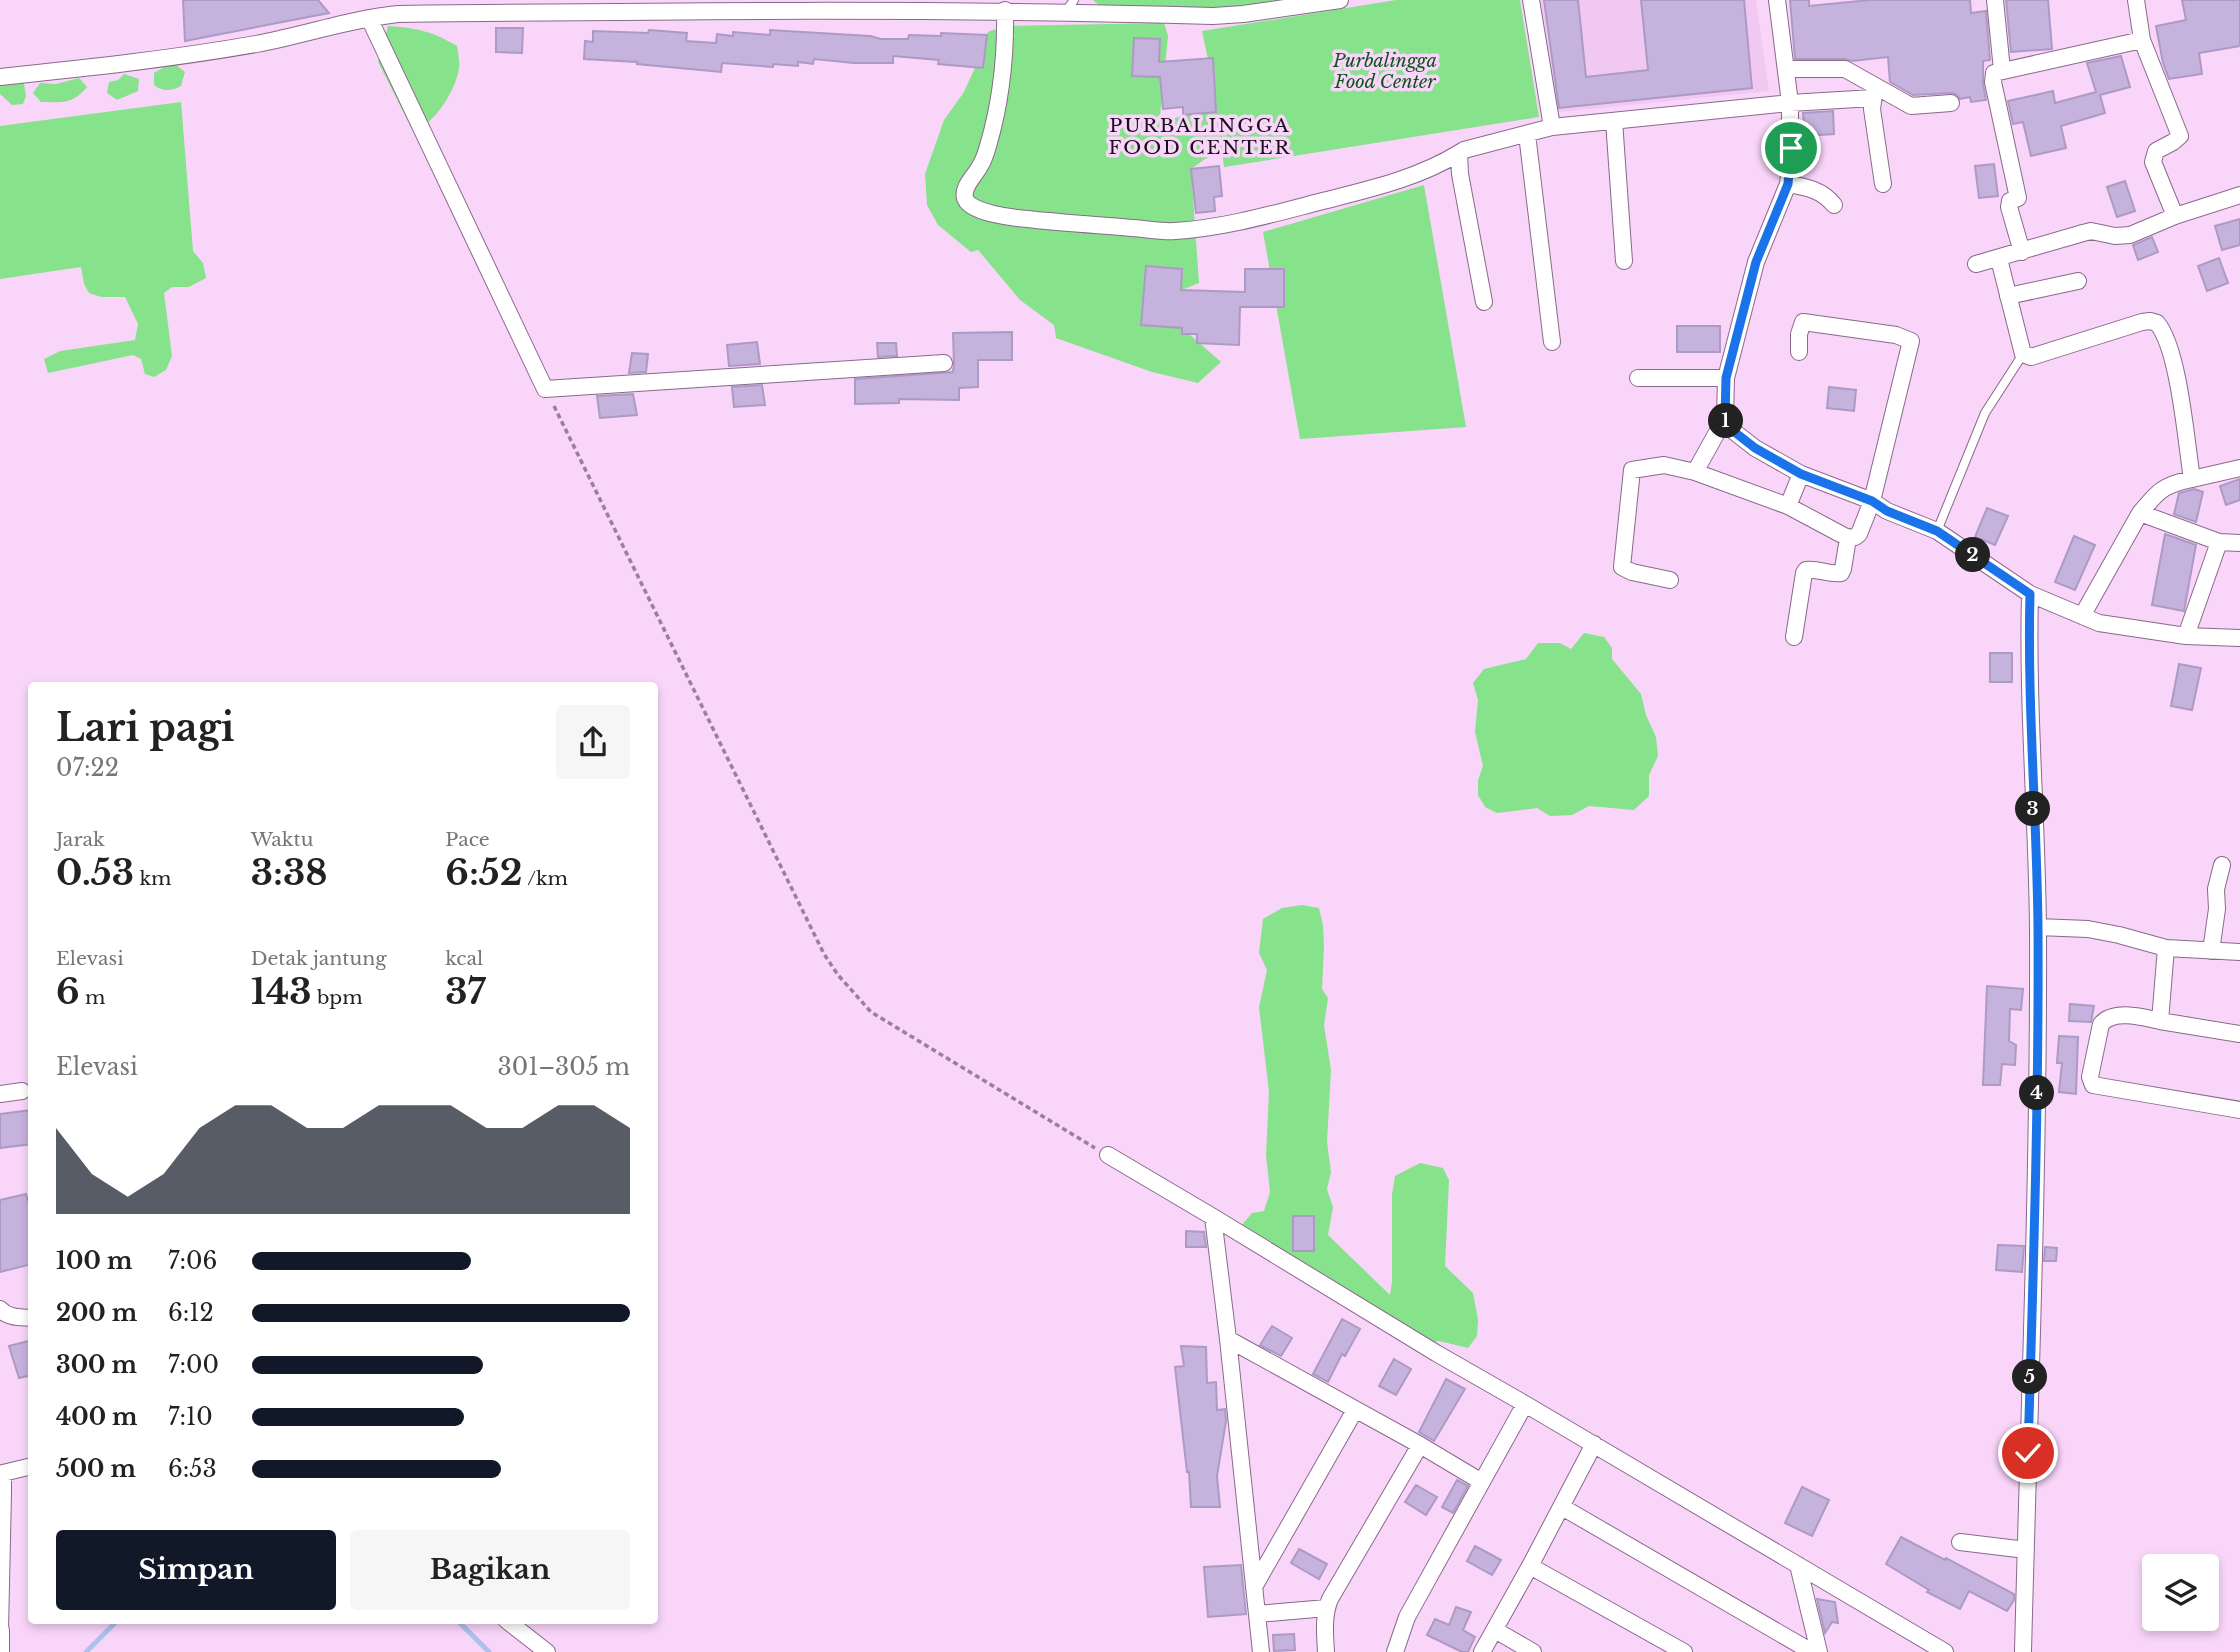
<!DOCTYPE html>
<html lang="id">
<head>
<meta charset="utf-8">
<style>
	:root { --surface:#fff; --page:#f6f6f6; --text:#222; --muted:#767676; --accent:#111827 }
	body { margin:0; font-family:"Libre Baskerville",serif; background:var(--page); color:var(--text); height:100vh; display:flex; flex-direction:column; font-size:26px; white-space:nowrap }
	* { box-sizing:border-box; margin:0 }
	p { font-size:23px; color:var(--muted) }
	.icon { flex:none; width:38px; height:38px; fill:none; stroke:currentColor; stroke-width:2; stroke-linecap:round; stroke-linejoin:round }
	.map { position:relative; flex:1; overflow:hidden }
	.details { position:absolute; left:28px; top:682px; width:630px; height:942px; display:flex; flex-direction:column; background:var(--surface); border-radius:7px; box-shadow:0 4px 10px #0003 }
	.details>* { flex:none }
	.buttons { position:absolute; left:2142px; top:1554px; display:grid; gap:14px }
	.buttons a { display:grid; place-items:center; width:77px; height:77px; border-radius:7px; background:var(--surface); box-shadow:0 4px 10px #0003; font-size:35px }
	.pin { position:absolute; display:grid; place-items:center; width:60px; height:60px; color:#fff; margin:-30px; border:4px solid #fff; border-radius:50%; box-shadow:0 2px 7px #0007 }
	.km { position:absolute; width:35px; height:35px; margin:-18px; border-radius:50%; background:#222; color:#fff; font-size:19px; line-height:35px; text-align:center }
	.round { display:grid; place-items:center; flex:none; width:74px; height:74px; border-radius:7px; background:var(--page) }
	.overview { display:flex; align-items:center; justify-content:space-between; height:119px; padding:0 28px }
	h1 { font-size:38px; font-weight:700; line-height:52px }
	.figures { display:grid; grid-template-columns:repeat(3,1fr); gap:10px; height:119px; padding:7px 28px }
	.figures div { display:grid; align-content:center }
	.figures b { font-size:35px; font-weight:700 }
	.figures small { font-size:19px; font-weight:400 }
	.figures p { font-size:19px }
	.chart { height:196px; padding:14px 28px }
	.chart p { display:flex; justify-content:space-between }
	.chart svg { width:100%; height:126px; margin-top:7px; fill:var(--accent); opacity:.7 }
	.action { display:flex; gap:14px; margin-top:auto; padding:14px 28px }
	.action a { flex:1; height:80px; border-radius:7px; background:var(--accent); color:#fff; font-size:28px; font-weight:700; line-height:80px; text-align:center }
	.action a+a { background:var(--page); color:var(--text) }
	ul { padding:0 28px; list-style:none; font-size:23px }
	li { display:grid; grid-template-columns:112px 84px 1fr; align-items:center; height:52px }
	li i { height:18px; border-radius:9px; background:var(--accent) }
	.map>svg:first-child { display:block }
</style>
</head>
<body>
<div class="map">
<svg width="2240" height="1652" viewBox="0 0 2240 1652">
	<rect width="100%" height="100%" fill="#f9d5fa"/>
	<path fill="#f1c8f2" d="M1539,0H1756L1769,91L1550,113Z"/>
	<path fill="#87e28c" d="M1093,0H1305L1239,9L1101,7Z
		M1396,0H1520L1539,117L1224,167L1222,152L1205,159L1191,169L1199,283L1172,294L1171,318L1221,362L1198,383L1152,372L1056,338L1054,325L1020,300L978,250L971,252L938,225L927,205L925,174L944,120L964,92L978,61L982,44L988,32L995,29L998,37L1015,36L1008,26L1164,23L1168,36L1160,116L1163,120C1190,118 1198,104 1213,83L1202,31Z
		M388,26C416,28 432,31 457,46C458,53 460,62 459,69C454,94 436,120 414,133L378,62Z
		M176,65L185,72L181,86C171,91 163,92 154,85V73L166,66Z
		M124,74L139,79L138,91L117,100L107,93L109,82L118,80Z
		M23,78L26,96L23,104L12,105L0,94V83Z
		M79,78L87,87C72,105 62,102 41,102L33,93L40,83L56,84Z
		M181,102L193,251L203,263L206,278L189,287H172L164,293L172,356L166,370L154,377L145,374L141,359L133,355L48,373L44,359L60,351L135,340L138,324L125,297H101L89,293L84,284L81,267L0,279V126Z
		M1424,185L1466,427L1300,439L1263,232Z
		M1584,633L1604,637L1612,648V659L1641,694L1646,715L1656,737L1658,756L1649,775V796L1634,810L1589,806L1572,815L1550,816L1537,808L1497,813L1485,807L1478,795V780L1483,766L1475,732L1478,700L1473,683L1484,669L1526,659L1538,643H1560L1571,649Z
		M1302,905L1319,908L1323,926L1324,946L1322,989L1328,998L1324,1025L1331,1070L1327,1142L1331,1172L1327,1189L1333,1207L1328,1235L1390,1295L1392,1282V1194L1395,1176L1420,1163L1443,1168L1449,1180L1445,1266L1473,1293L1478,1320L1477,1336L1468,1348L1439,1341L1420,1344L1331,1299L1240,1243L1241,1226L1252,1213L1264,1211L1270,1192L1266,1155L1269,1092L1259,1007L1267,970L1259,953L1263,919L1282,908Z"/>
	<g fill="none" stroke-linecap="round" stroke-linejoin="round">
		<path stroke="#aec1ec" stroke-width="5" d="M457,1620L489,1652
			M86,1652L118,1620"/>
	</g>
	<path fill="#c5b2dd" stroke="#ad9ac4" stroke-width="2" d="M183,0H318L329,13L185,41Z
		M1544,0H1578L1586,77L1648,70L1641,0H1744L1752,88L1559,108Z
		M1790,0H1809V6L1870,0H1970L1971,13L1986,11L1990,60L1983,61V84L1986,100L1971,102L1970,97L1960,99L1956,94L1950,93L1913,95L1890,82L1888,57L1852,61L1845,59H1795Z
		M2006,0H2048L2052,49L2011,52Z
		M2182,0H2240V46L2199,53L2202,74L2169,79L2163,63L2156,26L2186,20Z
		M496,28H523L522,53L496,52Z
		M649,30L687,33L686,41L716,43L717,34L733,36V32L770,35V30L870,36L881,39H908L909,35L941,36V33L987,35L983,68L938,64L939,60L893,56V63H854L814,59L813,64L798,62V66L773,64V67L722,63L721,72L637,64V62L584,59L585,41L593,42V31L648,33Z
		M1134,38L1160,39L1159,62L1213,58L1216,112L1183,115V107L1163,109L1160,77L1132,76Z
		M2121,56L2130,87L2100,95L2105,113L2061,126L2066,148L2031,156L2023,122L2013,124L2008,101L2053,91L2055,103L2096,92L2087,63Z
		M1833,111L1834,134L1805,136L1803,113Z
		M1994,164L1998,196L1979,198L1975,166Z
		M1219,166L1222,196L1214,197L1215,211L1196,213L1191,169Z
		M2125,181L2135,211L2117,217L2107,187Z
		M2240,219V245L2222,250L2215,226Z
		M2152,237L2158,252L2138,260L2133,245Z
		M2219,258L2228,283L2207,291L2198,266Z
		M1146,266L1182,269L1181,290L1245,292V269H1284V307H1240L1239,345L1197,343V334H1182V328L1141,325Z
		M1677,326H1720V352H1677Z
		M1012,332V360H978V387L959,388V400L899,399V403L855,404V379L953,372L954,363L953,333Z
		M757,342L760,364L729,366L727,345Z
		M877,343H896L897,356L878,357Z
		M632,353L648,354L646,372L629,373Z
		M762,385L765,405L734,407L732,387Z
		M1829,387L1856,390L1854,411L1827,408Z
		M633,394L637,415L600,418L597,396Z
		M2240,479V500L2226,505L2220,486Z
		M2194,489L2203,492L2196,522L2174,514L2179,493Z
		M1987,508L2008,516L1995,545L1975,537Z
		M2165,534L2196,545L2184,611L2152,605Z
		M2074,536L2095,545L2075,590L2055,582Z
		M1990,653H2012V682H1990Z
		M2179,664L2201,668L2192,710L2171,706Z
		M1987,986L2023,989L2021,1010L2010,1009L2009,1041L2016,1045L2015,1065L2002,1064L2000,1085H1983Z
		M2070,1004L2094,1006L2091,1022L2069,1021Z
		M2059,1036L2078,1037L2076,1094L2059,1092L2062,1063H2057Z
		M32,1110V1144L0,1148V1114Z
		M26,1194L32,1215V1264L0,1272V1200Z
		M1293,1216H1314V1251H1293Z
		M1186,1231L1204,1232L1206,1247H1186Z
		M1998,1245L2024,1246L2022,1272L1996,1270Z
		M2045,1247L2057,1248L2056,1261H2044Z
		M1342,1319L1360,1329L1345,1356L1342,1354L1328,1382L1313,1374Z
		M1272,1326L1292,1338L1281,1356L1260,1345Z
		M32,1340V1375L19,1378L9,1346Z
		M1181,1346L1206,1347L1207,1383L1216,1382L1217,1410L1225,1409L1226,1421L1217,1476L1220,1507H1191L1189,1472H1187L1175,1367L1184,1366Z
		M1394,1359L1411,1369L1396,1395L1379,1386Z
		M1446,1379L1465,1389L1434,1441L1419,1432Z
		M1457,1480L1468,1486L1453,1513L1442,1507Z
		M1416,1485L1437,1497L1426,1515L1405,1502Z
		M1802,1487L1829,1500L1812,1536L1785,1523Z
		M1901,1537L1945,1560L1946,1558L2014,1594V1600L2007,1611L1969,1591L1960,1609L1927,1592L1929,1590L1886,1564Z
		M1475,1546L1501,1560L1492,1575L1467,1561Z
		M1299,1549L1327,1564L1319,1579L1291,1563Z
		M1241,1565L1246,1614L1208,1617L1204,1567Z
		M1817,1599L1835,1602L1838,1623L1832,1622L1825,1633Z
		M1456,1607L1471,1612L1463,1630L1475,1637L1468,1652H1462L1427,1635L1435,1619L1449,1625Z
		M1294,1634L1295,1650L1274,1651L1273,1635Z"/>
	<g fill="none" stroke-linecap="round" stroke-linejoin="round">
		<g stroke="#89698a" stroke-width="10">
			<path id="service" d="M1065,12L1074,0
				M1937,531L1985,413L2023,354"/>
		</g>
		<g stroke="#89698a" stroke-width="18">
			<path id="minor" d="M1531,0L1552,127L1790,103L1873,98
				M1777,0L1790,103V167L1788,184L1756,262L1726,378L1725,418L1732,430L1755,448L1801,474L1872,501L1887,511L1937,531L2030,594L2099,623L2186,636L2240,638
				M1995,0L2002,70
				M2136,0L2142,40L2180,136L2173,142L2156,151L2153,162L2175,216
				M1005,10C1006,57 1001,102 988,146C986,153 984,160 980,166C975,176 962,186 965,198C969,213 1014,218 1028,219C1063,223 1098,225 1133,228C1147,229 1162,232 1175,231C1223,228 1269,215 1315,203C1365,190 1415,180 1459,153
				M369,18L545,389L944,363
				M1787,69H1845L1911,106L1951,103
				M0,77C86,68 171,59 256,44C304,35 350,19 398,14C670,11 942,8 1213,16L1243,14L1340,0
				M1875,88L1872,109L1883,184
				M1614,121L1624,261
				M1527,134L1552,342
				M1788,184C1807,187 1822,190 1834,205
				M2022,252L2009,207L2010,201L2018,198L1993,82L1994,73L2142,40
				M1999,259L2023,354L2031,357L2142,322L2150,321L2157,323C2179,349 2186,441 2192,479L2240,468
				M1976,264L2083,233L2091,231L2115,236L2130,235L2175,216L2240,195
				M2008,296L2078,281
				M1484,302L1460,174L1459,153L1464,150L1552,127
				M1638,378H1726
				M1695,472L1725,418
				M1788,506L1801,474
				M2140,513C2158,491 2163,485 2192,479
				M1670,580L1632,572L1622,567L1632,470L1664,465L1695,472L1788,506L1848,538L1855,537L1859,534L1872,501L1911,341L1896,335L1803,322L1799,334V352
				M2082,616L2140,513L2219,542
				M2186,636L2219,542L2240,543
				M1794,637L1804,573L1806,570C1818,568 1829,575 1841,573L1843,569L1848,538
				M2038,927L2088,929L2119,935L2166,948L2160,1021C2142,1017 2114,1009 2101,1024L2090,1077L2093,1085L2240,1110
				M2166,948L2240,952
				M2211,951L2217,909L2216,889L2222,865
				M2160,1021L2240,1034
				M0,1094L22,1091
				M1108,1155L1213,1217L1436,1353L1525,1404L1945,1652
				M1213,1217L1228,1339L1261,1652
				M0,1309C8,1318 20,1317 32,1318
				M1228,1339L1420,1445L1482,1482
				M1594,1444L1530,1566L1684,1652
				M0,1493H3V1473L32,1466
				M1562,1507L1812,1652
				M1960,1542L2026,1550
				M1798,1565L1819,1652
				M1254,1587L1355,1410
				M1257,1614L1327,1608
				M506,1620L547,1652
				M0,1630L3,1493
				M1495,1630L1533,1652
				M1,1652V1630
				M1326,1652C1325,1634 1323,1616 1330,1599L1420,1445
				M1395,1652L1407,1617L1525,1404
				M1482,1652L1530,1566
				M2023,1652C2029,1411 2039,1170 2038,929C2037,817 2027,706 2030,594"/>
		</g>
		<path stroke="#997f99" stroke-width="3.5" stroke-dasharray="5 3.5" stroke-linecap="butt" d="M554,406L824,954L838,975L871,1012L1095,1148"/>
		<use href="#service" stroke="#fff" stroke-width="8"/>
		<use href="#minor" stroke="#fff" stroke-width="16"/>
	</g>
	<g fill="none" stroke-linecap="round" stroke-linejoin="round">
		<g stroke="#fff" stroke-width="14">
			<path id="route" d="M1791,148L1788,184L1756,262L1726,378L1725,418L1732,430L1755,448L1801,474L1872,501L1887,511L1937,531L2030,594C2027,705 2037,816 2038,928C2039,1103 2033,1278 2028,1453"/>
		</g>
		<use href="#route" stroke="#1a73e8" stroke-width="9"/>
	</g>
	<g text-anchor="middle" stroke-width="7" stroke-linejoin="round" paint-order="stroke">
		<g font-size="18" font-style="italic" fill="#0d5419" stroke="#f9d5fa">
			<text x="1385" y="67">Purbalingga<tspan x="1385" dy="21">Food Center</tspan></text>
		</g>
		<g font-size="19" letter-spacing="2" fill="#1c0f1c" stroke="#f9d5fa">
			<text x="1200" y="132">PURBALINGGA<tspan x="1200" dy="22">FOOD CENTER</tspan></text>
		</g>
	</g>
</svg>
<div class="buttons">
<a><svg class="icon" aria-label="layers" viewBox="0 0 24 24"><path d="M12 4l9 5-9 5-9-5zM3 14l9 5 9-5"/></svg></a>
</div>
<div class="pin" style="left:1791px;top:148px;background:#1e9e55"><svg class="icon" aria-label="arrive" viewBox="0 0 24 24"><path d="M6 21V4h12l-3 4 3 4H6"/></svg></div>
<div class="pin" style="left:2028px;top:1453px;background:#d93025"><svg class="icon" aria-label="check" viewBox="0 0 24 24"><path d="M5 12l5 5 9-10"/></svg></div>
<b class="km" style="left:1726px;top:421px">1</b>
<b class="km" style="left:1973px;top:555px">2</b>
<b class="km" style="left:2033px;top:809px">3</b>
<b class="km" style="left:2037px;top:1093px">4</b>
<b class="km" style="left:2030px;top:1377px">5</b>
<section class="details">
<div class="overview"><div><h1>Lari pagi</h1><p>07:22</p></div><a class="round"><svg class="icon" aria-label="share" viewBox="0 0 24 24"><path d="M12 15V3M7 8l5-5 5 5M5 13v7h14v-7"/></svg></a></div>
<div class="figures">
<div><p>Jarak</p><b>0.53<small> km</small></b></div>
<div><p>Waktu</p><b>3:38</b></div>
<div><p>Pace</p><b>6:52<small> /km</small></b></div>
</div>
<div class="figures">
<div><p>Elevasi</p><b>6<small> m</small></b></div>
<div><p>Detak jantung</p><b>143<small> bpm</small></b></div>
<div><p>kcal</p><b>37</b></div>
</div>
<div class="chart"><p><span>Elevasi</span>301–305 m</p>
<svg viewBox="0 0 160 44" preserveAspectRatio="none"><path d="M0 44V14L10 30L20 38L30 30L40 14L50 6L60 6L70 14L80 14L90 6L100 6L110 6L120 14L130 14L140 6L150 6L160 14V44z"/></svg>
</div>
<ul>
<li><b>100 m</b>7:06<i style="width:58%"></i></li>
<li><b>200 m</b>6:12<i style="width:100%"></i></li>
<li><b>300 m</b>7:00<i style="width:61%"></i></li>
<li><b>400 m</b>7:10<i style="width:56%"></i></li>
<li><b>500 m</b>6:53<i style="width:66%"></i></li>
</ul>
<div class="action"><a>Simpan</a><a>Bagikan</a></div>
</section>
</div>
</body>
</html>
